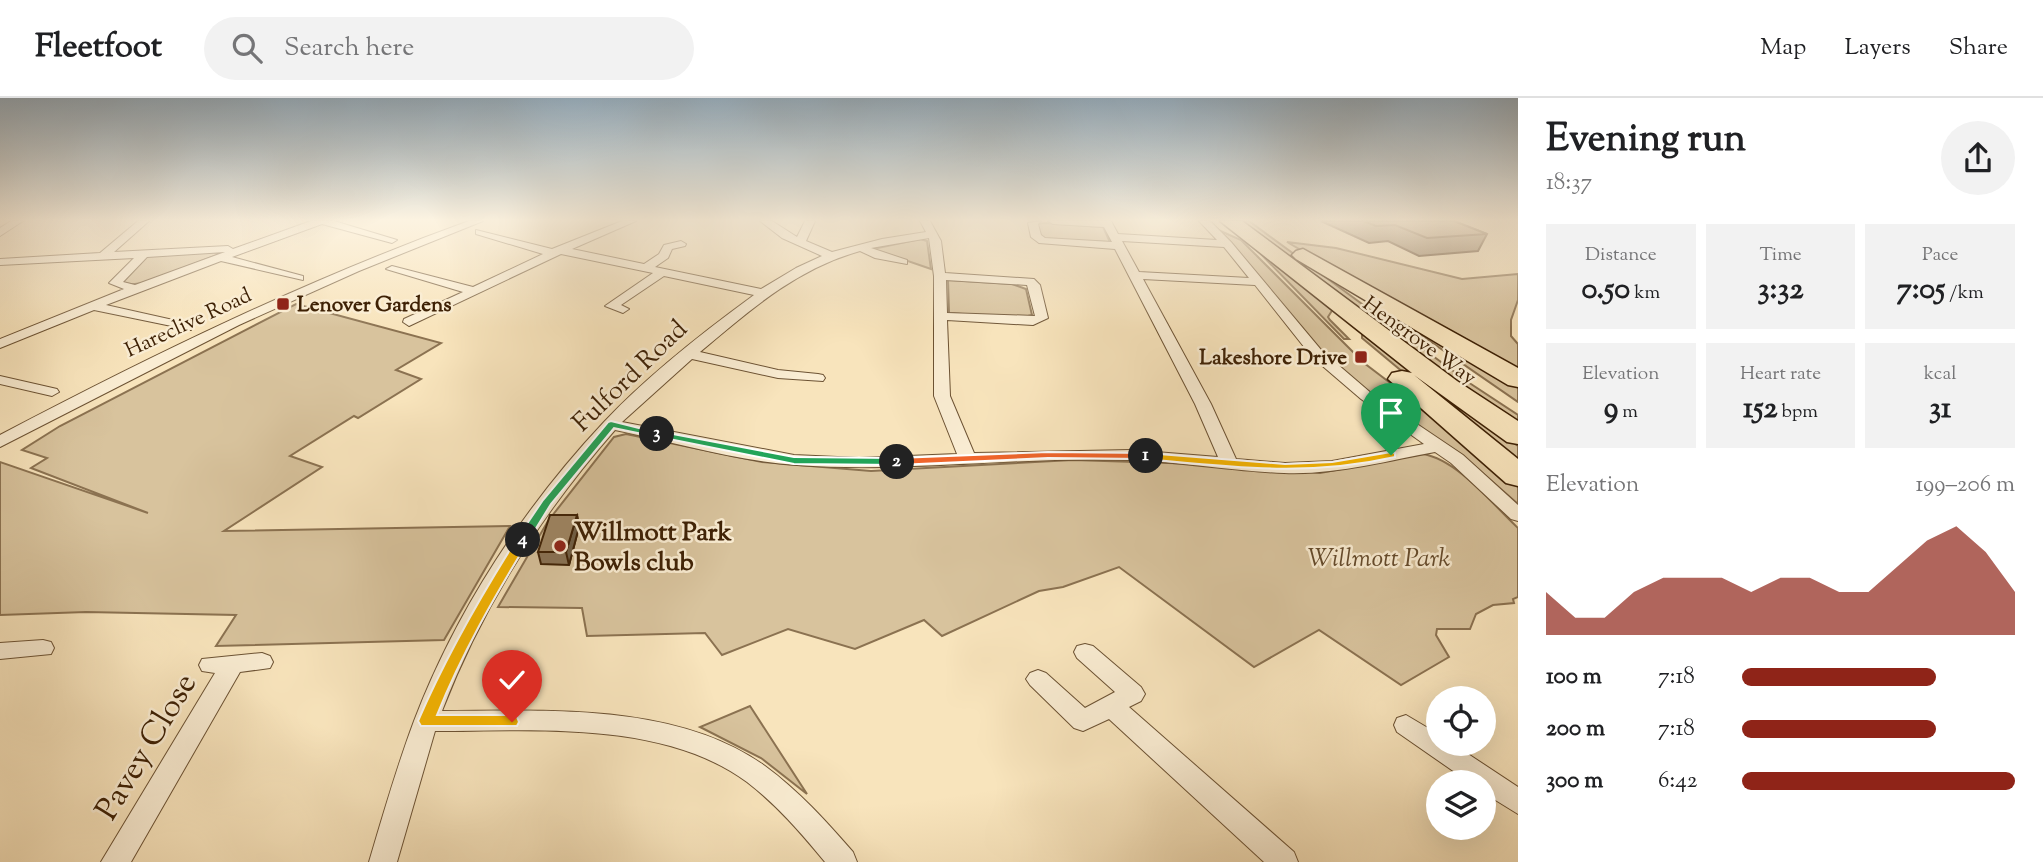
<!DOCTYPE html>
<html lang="en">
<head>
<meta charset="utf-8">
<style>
	:root { --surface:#fff; --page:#f2f2f2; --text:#202124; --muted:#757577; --line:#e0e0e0; --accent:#8f2418 }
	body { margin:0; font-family:"Sorts Mill Goudy",serif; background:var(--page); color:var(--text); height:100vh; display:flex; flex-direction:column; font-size:26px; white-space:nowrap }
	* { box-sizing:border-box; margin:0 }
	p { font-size:23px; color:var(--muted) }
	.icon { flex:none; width:38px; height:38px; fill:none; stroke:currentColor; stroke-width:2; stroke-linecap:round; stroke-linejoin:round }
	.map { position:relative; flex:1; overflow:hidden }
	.details { display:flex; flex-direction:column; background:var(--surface); width:525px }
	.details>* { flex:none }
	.controls { position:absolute; left:1426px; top:588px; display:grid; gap:14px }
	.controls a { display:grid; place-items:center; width:70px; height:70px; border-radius:50%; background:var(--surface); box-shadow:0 7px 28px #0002; font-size:35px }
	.pin { position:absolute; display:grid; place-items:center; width:60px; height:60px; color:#fff; margin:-72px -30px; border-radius:50% 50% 50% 0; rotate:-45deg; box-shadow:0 0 7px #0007 }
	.pin .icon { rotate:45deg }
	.km { position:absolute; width:35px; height:35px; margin:-18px; border-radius:50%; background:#222; color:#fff; font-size:19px; line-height:35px; text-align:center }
	.round { display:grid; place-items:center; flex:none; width:74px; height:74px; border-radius:37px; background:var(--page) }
	.summary { display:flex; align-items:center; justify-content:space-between; height:119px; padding:0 28px }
	h1 { font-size:38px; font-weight:800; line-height:52px }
	.figures { display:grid; grid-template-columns:repeat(3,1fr); gap:10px; height:119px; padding:7px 28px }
	.figures div { display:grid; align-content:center; border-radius:0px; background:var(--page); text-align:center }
	.figures b { font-size:30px; font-weight:800 }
	.figures small { font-size:19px; font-weight:400 }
	.figures p { font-size:19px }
	.chart { height:196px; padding:14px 28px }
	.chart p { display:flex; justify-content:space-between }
	.chart svg { width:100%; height:126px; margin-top:7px; fill:var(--accent); opacity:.7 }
	ul { padding:0 28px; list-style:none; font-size:23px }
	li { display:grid; grid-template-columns:112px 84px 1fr; align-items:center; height:52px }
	li i { height:18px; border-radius:9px; background:var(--accent) }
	header { display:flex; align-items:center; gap:42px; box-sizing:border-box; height:98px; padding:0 35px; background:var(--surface); border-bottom:2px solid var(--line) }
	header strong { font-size:33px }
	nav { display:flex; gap:38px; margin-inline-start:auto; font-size:24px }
	.search { width:490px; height:63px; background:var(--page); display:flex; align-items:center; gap:18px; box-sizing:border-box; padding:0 24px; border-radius:38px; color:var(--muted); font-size:26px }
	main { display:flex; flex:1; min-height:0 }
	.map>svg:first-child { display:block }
</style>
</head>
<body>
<header>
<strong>Fleetfoot</strong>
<div class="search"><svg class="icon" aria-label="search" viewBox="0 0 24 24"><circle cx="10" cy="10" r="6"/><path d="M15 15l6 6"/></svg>Search here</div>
<nav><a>Map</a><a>Layers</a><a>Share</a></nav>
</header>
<main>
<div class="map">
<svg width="1518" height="764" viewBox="0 0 1518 764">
	<rect width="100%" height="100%" fill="#f8e4bc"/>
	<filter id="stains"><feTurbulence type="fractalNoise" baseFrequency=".00286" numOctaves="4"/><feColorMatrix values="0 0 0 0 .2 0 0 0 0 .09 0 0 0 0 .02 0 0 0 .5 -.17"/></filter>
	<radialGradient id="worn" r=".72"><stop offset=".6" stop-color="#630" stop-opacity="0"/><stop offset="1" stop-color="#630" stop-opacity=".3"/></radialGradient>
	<path fill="#d8c39d" stroke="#8b7251" stroke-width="2" d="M1235,123H1249L1471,286L1518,317V331Z
		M1045,125L1103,129L1110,144L1041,141L1037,126Z
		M1216,131L1241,142L1364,265L1414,303L1518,388V406L1461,356L1384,307L1321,256Z
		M920,141L927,143L931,171L873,151Z
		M1287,144L1336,150L1462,181L1518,176V202L1511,222V238L1518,246V278Z
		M1250,145L1333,211L1328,219L1330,222L1349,241H1344Z
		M230,152L144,185L125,187L121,182L147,158Z
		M948,182L1012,186L1026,191L1032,217L1019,220L949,215Z
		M296,206L441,245L396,272L421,281L358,320L354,318L290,358L322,369L224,433L510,428L444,542L216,548L236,517L86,514L0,517V364L148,415L31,370L47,360L22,352L60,328Z
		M1408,228H1419L1518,287V304Z
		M1362,235L1518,348V370L1362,240Z
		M626,336L762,364L871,373L1073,362L1200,366L1320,375L1423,356C1458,362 1492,406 1518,430V499L1513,501L1514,505L1493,507L1476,516L1470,531H1437L1436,537L1449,559L1401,587L1319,532L1254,569L1119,469L1063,489L1039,493L942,538L924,522L855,551L788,531L722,557L705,535L587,538L582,510L498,509L548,423L614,339Z
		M750,608L807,696L761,660L700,629Z"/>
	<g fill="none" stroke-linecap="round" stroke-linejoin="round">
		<g stroke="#6c5233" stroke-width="2">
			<path id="street" d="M11,123H23L0,138V130Z
				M138,123H149L114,154L228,148L233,151L311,123H334L397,142L392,145L322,126L232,159L303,178V182L221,163L106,207L191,226V232L94,212L0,250V241L124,191L109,185L134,160L0,167V161L100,155ZM225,154L135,187L123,184L147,159Z
				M469,123H483L359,173L239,227L0,349V337C152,257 306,182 469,123Z
				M622,123H636L572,151L644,166L659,156L664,147L681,143L686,146L685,148L672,151L668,160L655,169L761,191L796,170L822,158L782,140L760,123H772L797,139L805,123H815L806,143L832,154L882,141L926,134L920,123H930L941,143L945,175L1034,181L1040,187L1048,220L1033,227L947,222L950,298L974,355L1131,352L1218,359L1195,306L1115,151L1039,145L1031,139L1028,125L1041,123L1038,126L1041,137L1045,140L1112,144L1104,129L1053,126L1048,123H1111L1118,136L1217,142L1199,123H1210L1231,144L1322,253L1371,295L1463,357L1518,407V423L1511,421L1451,365L1435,354C1386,363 1335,377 1284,375C1232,373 1182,364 1130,362C1019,358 908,375 797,367C736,363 674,344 615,332C542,415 482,509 442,613C546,613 676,604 765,668C799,693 826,723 853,754L857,764H825C801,735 777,707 747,684C663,622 534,633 435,633L397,764H369C383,717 397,668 414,623C456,513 524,409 604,324C648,277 702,235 754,197L664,178L621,207L629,211L623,215L605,208L653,175L561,156L409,228L403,224L404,221L463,194L386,171L392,168L473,189L543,156L476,136V132L552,151ZM929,140L934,178V298L957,356L859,360L794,357L622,324L692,261L778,280L823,283L825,280L823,277L818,276L778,272L700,254C750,212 796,171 860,153L875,160L907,166V162L871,150ZM1122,143L1224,149L1249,180L1139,174ZM1143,181L1255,187L1312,259L1361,301L1424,346L1332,363L1285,365L1236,361L1211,306ZM946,182L1027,187L1035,218L947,215Z
				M0,278L57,291L59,294L52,298L0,286Z
				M43,542L51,544L54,550L51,556L0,561V545Z
				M1085,546L1093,548L1141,589L1145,596L1141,603L1129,609L1294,754L1298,764H1264L1109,621L1083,633L1074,630L1030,587L1026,581L1030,575L1038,572L1046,575L1085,610L1115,594L1077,560L1074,554L1077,548Z
				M262,555L270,558L273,564L270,570L240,574L131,764H101L215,575L202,573L199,567L202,561Z
				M1406,617L1438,636V646H1453L1518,689V716L1484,695V684H1469L1397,634L1394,627L1397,620Z"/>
		</g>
		<g stroke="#3e2105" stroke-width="3">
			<path id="highway" d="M1220,123H1242L1457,283L1518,323V346L1507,344L1414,277L1518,361V388L1506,385L1388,281L1392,275L1402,273L1412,275Z
				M1303,151L1518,270V289L1508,287L1296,161L1292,157L1296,153Z"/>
		</g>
		<use href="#street" fill="#faedd3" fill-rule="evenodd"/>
		<use href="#highway" fill="#f8e4bc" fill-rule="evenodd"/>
	</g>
	<path fill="#897356" stroke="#3e2105" stroke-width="2" d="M1321,123H1454L1487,136L1478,153L1419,158L1388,143L1369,145Z
		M577,417L579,429L569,467L541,466L538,454Z"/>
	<path fill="#6f5e46" stroke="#3e2105" stroke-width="2" d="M577,417L579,429L569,467L566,454Z"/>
	<path fill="#9f8664" stroke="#3e2105" stroke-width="2" d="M1364,123H1454L1487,136L1427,140L1395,127L1376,128Z
		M550,417H577L566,454H538Z"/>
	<linearGradient id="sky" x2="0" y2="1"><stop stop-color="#95adbe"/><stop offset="0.53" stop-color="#fcf3e1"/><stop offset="1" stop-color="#fcf3e1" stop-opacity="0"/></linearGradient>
	<rect width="1518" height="230" fill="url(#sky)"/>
	<path fill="#f5b400" stroke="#fff" stroke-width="2" d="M1391,354L1395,355V359C1307,379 1234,369 1146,361L1140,358L1146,355L1285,366L1332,364Z"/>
	<path fill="#f0652b" stroke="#fff" stroke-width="2" d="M1048,354L1146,355L1151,358L1146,361L1048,360L897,367L891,364L897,360Z"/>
	<path fill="#22a559" stroke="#fff" stroke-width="2" d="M657,333L794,359L897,360L902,364L897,367L794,366L654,338L652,336Z"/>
	<path fill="#22a559" stroke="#fff" stroke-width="2" d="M611,323L663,336L657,339L614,330L551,406L527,445H518L516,442L543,402L608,324Z"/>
	<path fill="#f5b400" stroke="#fff" stroke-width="2" d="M523,438L529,442C494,499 462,555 437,617H512L517,619L519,624L517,628H421L418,623C446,558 480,499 518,439Z"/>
	<g fill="#8f2418" stroke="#faedd3" stroke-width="2.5">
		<rect x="276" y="199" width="14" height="14" rx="3.5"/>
		<rect x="1354" y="252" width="14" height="14" rx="3.5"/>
		<circle cx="560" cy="448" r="7"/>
	</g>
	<g text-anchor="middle" stroke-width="5" stroke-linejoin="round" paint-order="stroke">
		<g font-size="21" font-weight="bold" fill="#3e2105" stroke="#faedd3" text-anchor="start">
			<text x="297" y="213">Lenover Gardens</text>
			<text x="1347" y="266" text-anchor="end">Lakeshore Drive</text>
		</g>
		<g font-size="21" fill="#3e2105" stroke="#faedd3">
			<text transform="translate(188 224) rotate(-25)" y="7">Hareclive Road</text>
			<text transform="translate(1420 242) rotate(36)" y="7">Hengrove Way</text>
		</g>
		<g font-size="26" fill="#3e2105" stroke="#faedd3">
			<text transform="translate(629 277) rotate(-44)" y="9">Fulford Road</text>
		</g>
		<g font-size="26" font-weight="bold" fill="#3e2105" stroke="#faedd3" text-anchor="start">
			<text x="574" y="442">Willmott Park<tspan x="574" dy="30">Bowls club</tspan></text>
		</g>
		<g font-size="26" font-style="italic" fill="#644a2b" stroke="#faedd3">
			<text x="1379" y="468">Willmott Park</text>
		</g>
		<g font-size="32" fill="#3e2105" stroke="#faedd3">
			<text transform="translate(145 648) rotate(-59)" y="11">Pavey Close</text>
		</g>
	</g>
	<rect width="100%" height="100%" filter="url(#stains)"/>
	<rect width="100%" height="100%" fill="url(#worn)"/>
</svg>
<div class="controls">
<a><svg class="icon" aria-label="locate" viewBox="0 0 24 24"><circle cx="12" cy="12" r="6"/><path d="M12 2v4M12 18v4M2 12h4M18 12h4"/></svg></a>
<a><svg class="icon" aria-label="layers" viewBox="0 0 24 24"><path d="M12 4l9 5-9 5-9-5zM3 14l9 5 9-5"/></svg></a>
</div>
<div class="pin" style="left:1391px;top:357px;background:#1e9e55"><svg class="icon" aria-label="arrive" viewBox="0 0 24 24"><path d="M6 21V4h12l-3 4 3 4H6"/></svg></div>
<div class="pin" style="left:512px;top:624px;background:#d93025"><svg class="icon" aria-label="check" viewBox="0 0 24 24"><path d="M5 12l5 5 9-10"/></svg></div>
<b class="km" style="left:1146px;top:358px">1</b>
<b class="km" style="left:897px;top:364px">2</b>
<b class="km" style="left:657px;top:336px">3</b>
<b class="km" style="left:523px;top:442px">4</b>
</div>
<section class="details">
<div class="summary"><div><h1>Evening run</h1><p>18:37</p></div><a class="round"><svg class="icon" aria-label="share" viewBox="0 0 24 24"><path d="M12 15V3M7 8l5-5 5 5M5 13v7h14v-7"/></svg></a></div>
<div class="figures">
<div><p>Distance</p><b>0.50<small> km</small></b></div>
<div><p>Time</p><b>3:32</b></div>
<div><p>Pace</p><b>7:05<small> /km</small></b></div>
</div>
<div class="figures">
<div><p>Elevation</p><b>9<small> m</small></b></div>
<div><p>Heart rate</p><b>152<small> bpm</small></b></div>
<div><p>kcal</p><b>31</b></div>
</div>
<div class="chart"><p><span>Elevation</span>199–206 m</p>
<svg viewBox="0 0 160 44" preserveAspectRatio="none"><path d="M0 44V29L10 38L20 38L30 29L40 24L50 24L60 24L70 29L80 24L90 24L100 29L110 29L120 20L130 11L140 6L150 15L160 29V44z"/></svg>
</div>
<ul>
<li><b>100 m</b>7:18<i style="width:71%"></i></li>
<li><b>200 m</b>7:18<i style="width:71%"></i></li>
<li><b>300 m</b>6:42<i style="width:100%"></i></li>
</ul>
</section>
</main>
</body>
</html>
